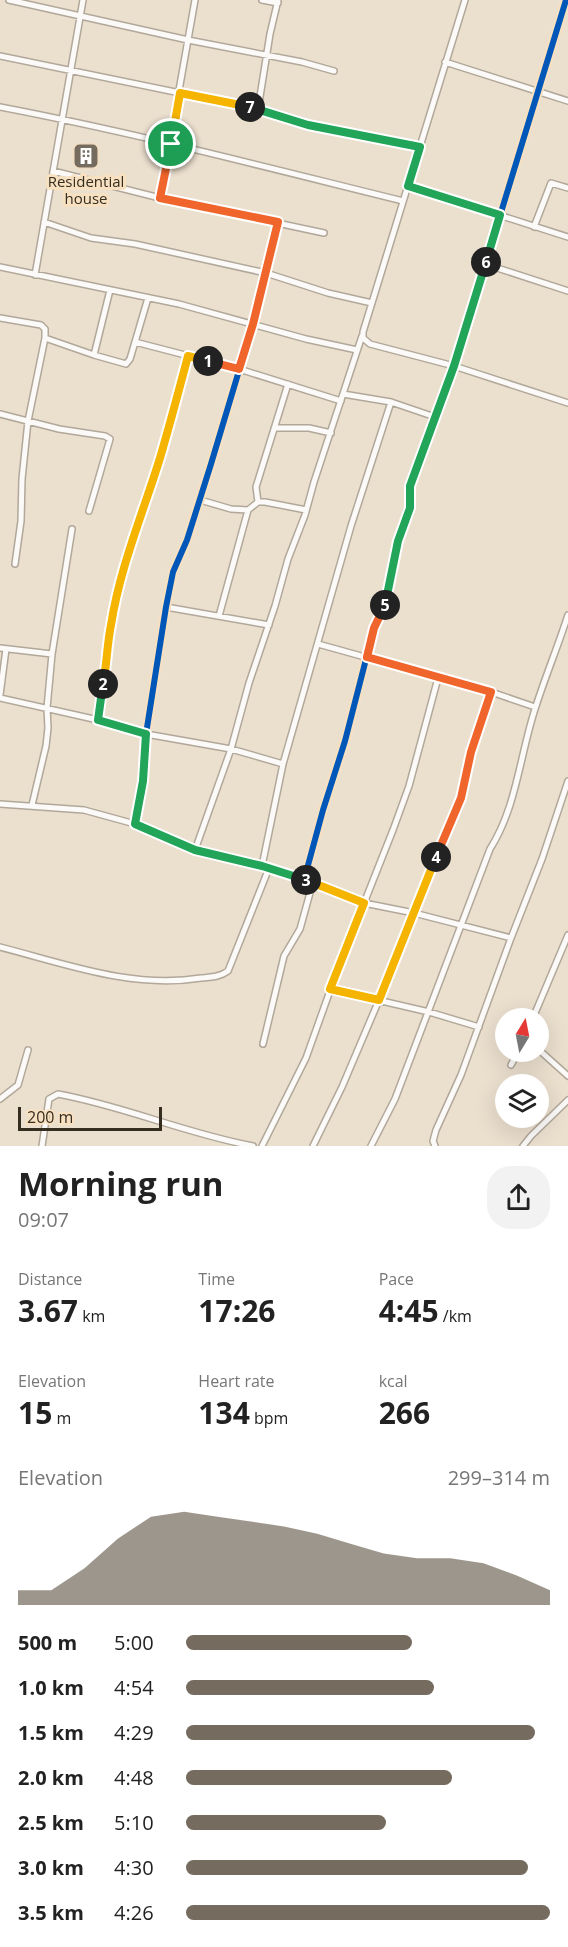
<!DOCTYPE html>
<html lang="en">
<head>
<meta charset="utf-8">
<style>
	:root { --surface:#fff; --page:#f2f2f2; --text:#222; --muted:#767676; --accent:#756b5e }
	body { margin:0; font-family:"Open Sans",sans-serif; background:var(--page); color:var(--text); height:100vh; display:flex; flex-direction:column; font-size:22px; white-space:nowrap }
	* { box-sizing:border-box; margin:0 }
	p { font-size:20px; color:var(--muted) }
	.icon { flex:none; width:33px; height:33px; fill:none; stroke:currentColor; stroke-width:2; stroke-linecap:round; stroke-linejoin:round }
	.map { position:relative; height:1146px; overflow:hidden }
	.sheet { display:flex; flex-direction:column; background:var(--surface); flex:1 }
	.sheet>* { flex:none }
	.needle { width:39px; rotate:10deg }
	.tools { position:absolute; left:495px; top:1008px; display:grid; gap:12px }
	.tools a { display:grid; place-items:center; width:54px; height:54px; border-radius:50%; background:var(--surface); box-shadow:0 6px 24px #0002; font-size:30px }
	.scale { position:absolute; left:18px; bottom:15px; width:144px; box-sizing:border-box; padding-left:6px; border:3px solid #362d21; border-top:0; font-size:16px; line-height:21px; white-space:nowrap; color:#362d21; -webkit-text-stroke:4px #f8e1c1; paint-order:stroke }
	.pin { position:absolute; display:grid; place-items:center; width:51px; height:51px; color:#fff; margin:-26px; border:3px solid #fff; border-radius:50%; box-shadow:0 2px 6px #0007 }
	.km { position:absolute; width:30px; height:30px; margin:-15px; border-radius:50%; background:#222; color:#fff; font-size:16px; line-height:30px; text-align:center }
	.round { display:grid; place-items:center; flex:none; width:63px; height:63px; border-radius:24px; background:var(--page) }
	.headline { display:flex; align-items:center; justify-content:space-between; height:102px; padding:0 18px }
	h1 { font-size:33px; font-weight:700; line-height:45px }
	.stats { display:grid; grid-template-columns:repeat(3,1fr); gap:9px; height:102px; padding:6px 18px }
	.stats div { display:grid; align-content:center }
	.stats b { font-size:30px; font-weight:700 }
	.stats small { font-size:16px; font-weight:400 }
	.stats p { font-size:16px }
	.chart { height:168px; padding:12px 18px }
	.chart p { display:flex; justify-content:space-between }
	.chart svg { width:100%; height:108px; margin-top:6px; fill:var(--accent); opacity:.7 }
	ul { padding:0 18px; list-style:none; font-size:20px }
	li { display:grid; grid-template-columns:96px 72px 1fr; align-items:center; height:45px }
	li i { height:15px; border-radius:8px; background:var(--accent) }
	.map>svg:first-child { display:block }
</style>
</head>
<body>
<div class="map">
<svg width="568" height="1146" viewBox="0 0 568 1146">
	<rect width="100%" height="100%" fill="#ebdfce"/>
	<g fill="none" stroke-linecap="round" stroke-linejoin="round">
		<g stroke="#b1a89a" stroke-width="8">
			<path id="minor" d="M9,0L188,40L302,62L334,71
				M262,0L278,3
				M465,0L363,332V338L370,344L454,366L568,403
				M0,56L258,109L308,125L420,147
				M445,62L568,101
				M0,107C136,133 269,168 403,201
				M258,109L270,34L278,0
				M53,171L160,198L324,233
				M408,186L568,237
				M160,198L195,0
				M44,222L91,238L135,244L266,273L328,293L372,303
				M534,227L551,183L568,188
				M485,264L568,291
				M0,267L179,304L306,339L357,350
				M35,275L83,0
				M0,318L41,325L45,329V338L28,421L22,479L21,521L15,564
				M45,338L94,355L126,364L130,359L148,298
				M135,342L239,369L341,401
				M94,355L110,290
				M343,394L391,402L435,417
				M0,414L59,429L105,436L110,439L89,511
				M275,428H309L331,433
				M200,500L231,509L248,510L258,502H265L306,510
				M258,502L256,487L288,384
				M166,607L269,625
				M219,616L248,510
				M318,644L491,692L535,707
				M0,648L52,654
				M0,695L6,649
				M0,698L98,720L146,734L231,749L283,764
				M98,720L107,663L110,625L122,579L142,508L159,459L188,356
				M0,804L84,810L135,824L195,850L262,866L313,882L364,903L414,913L511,938
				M32,805L46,746L48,728L47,708L52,654L72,529
				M135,824L143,781L146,734L166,607L173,572L187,540L211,464L253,324L278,222
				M195,850L231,749L249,683L275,606L288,559L305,515L314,482L362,336
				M262,866L283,764L351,526L391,402
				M304,880L323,810L345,741L374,628L385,607L398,541L410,508V486L454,366L566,0
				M0,947C66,964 132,989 201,978C211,977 220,977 228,971L269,868
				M330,989L429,1012L479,1027
				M533,1018L568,935
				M263,1044L284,956L300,929L313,882
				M538,1049L568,1076
				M511,1065L518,1052
				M0,1099L18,1085L28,1050
				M42,1146L49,1099L58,1094C124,1106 187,1134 253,1146
				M262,1146L306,1058L336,974L393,830L409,786L438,678
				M313,1146L342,1087L379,1000L461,798L471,752L491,692
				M371,1146L395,1099L490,849C517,807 520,753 536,706C546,675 558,646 568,615
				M435,1146L433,1141L436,1130L461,1075L511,938L542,859L568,781
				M523,1146L531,1136L568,1100"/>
		</g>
		<use href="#minor" stroke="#fcfaf8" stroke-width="5"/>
		<g stroke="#f8e1c1" stroke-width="10">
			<path id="cycleway" d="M135,824L143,781L146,734L166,607L173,572L187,540L211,464L253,324L278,222
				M304,880L323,810L345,741L374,628L385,607L398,541L410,508V486L454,366L566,0"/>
		</g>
		<use href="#cycleway" stroke="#0057b8" stroke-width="6"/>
	</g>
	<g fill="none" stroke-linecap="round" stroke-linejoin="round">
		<g stroke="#fff" stroke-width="12">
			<path id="split-1" d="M171,144L160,198L278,222L253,324L239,369L208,361"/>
		</g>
		<g stroke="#fff" stroke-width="12">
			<path id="split-2" d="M103,684C107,664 107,644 111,625C120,567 143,513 160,458C170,424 179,390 188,356L208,361"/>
		</g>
		<g stroke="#fff" stroke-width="12">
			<path id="split-3" d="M103,684L98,720L146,734L143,781L135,824L195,850L262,866L306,880"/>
		</g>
		<g stroke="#fff" stroke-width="12">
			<path id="split-4" d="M306,880L364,903L330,989L379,1000L436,857"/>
		</g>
		<g stroke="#fff" stroke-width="12">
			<path id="split-5" d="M385,605L374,628L367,657L491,692L471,752L461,798L436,857"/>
		</g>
		<g stroke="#fff" stroke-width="12">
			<path id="split-6" d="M385,605L398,541L410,508V486L454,366L486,262"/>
		</g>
		<g stroke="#fff" stroke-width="12">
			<path id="split-7" d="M250,107L308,125L420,147L408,186L500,215L486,262"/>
		</g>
		<g stroke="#fff" stroke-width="12">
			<path id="split-8" d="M171,144L180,93L250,107"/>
		</g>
		<use href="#split-1" stroke="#f0652b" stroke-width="8"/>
		<use href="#split-2" stroke="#f5b400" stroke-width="8"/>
		<use href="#split-3" stroke="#22a559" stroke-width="8"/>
		<use href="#split-4" stroke="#f5b400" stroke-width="8"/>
		<use href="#split-5" stroke="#f0652b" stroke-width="8"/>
		<use href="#split-6" stroke="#22a559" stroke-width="8"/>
		<use href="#split-7" stroke="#22a559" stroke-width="8"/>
		<use href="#split-8" stroke="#f5b400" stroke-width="8"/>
	</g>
	<defs>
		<g id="building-square" transform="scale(1.35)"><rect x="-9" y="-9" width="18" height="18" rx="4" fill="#756b5e" stroke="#f8e1c1"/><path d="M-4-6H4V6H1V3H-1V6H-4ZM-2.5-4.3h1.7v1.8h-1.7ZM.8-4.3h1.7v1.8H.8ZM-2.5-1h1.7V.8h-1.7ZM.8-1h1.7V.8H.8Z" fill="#fff"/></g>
	</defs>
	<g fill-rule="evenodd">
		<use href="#building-square" x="86" y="156"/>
	</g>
	<g text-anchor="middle" stroke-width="6" stroke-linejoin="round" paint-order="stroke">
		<g font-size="15" fill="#362d21" stroke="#f8e1c1">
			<text x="86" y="187">Residential<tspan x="86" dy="17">house</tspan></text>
		</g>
	</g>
</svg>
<div class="tools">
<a><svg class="needle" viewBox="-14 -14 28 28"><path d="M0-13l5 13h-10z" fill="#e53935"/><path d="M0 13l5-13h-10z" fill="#767676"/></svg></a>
<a><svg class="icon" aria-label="layers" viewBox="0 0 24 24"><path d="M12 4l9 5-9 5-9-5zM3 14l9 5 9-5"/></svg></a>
</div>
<div class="scale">200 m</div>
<div class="pin" style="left:171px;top:144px;background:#1e9e55"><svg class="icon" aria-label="arrive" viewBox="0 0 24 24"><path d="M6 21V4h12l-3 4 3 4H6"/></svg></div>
<b class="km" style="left:208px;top:361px">1</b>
<b class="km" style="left:103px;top:684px">2</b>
<b class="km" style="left:306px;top:880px">3</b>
<b class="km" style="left:436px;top:857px">4</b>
<b class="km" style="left:385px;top:605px">5</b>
<b class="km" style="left:486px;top:262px">6</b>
<b class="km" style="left:250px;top:107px">7</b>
</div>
<section class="sheet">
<div class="headline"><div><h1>Morning run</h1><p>09:07</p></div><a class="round"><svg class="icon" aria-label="share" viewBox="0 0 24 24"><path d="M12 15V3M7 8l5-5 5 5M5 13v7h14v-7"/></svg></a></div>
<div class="stats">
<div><p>Distance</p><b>3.67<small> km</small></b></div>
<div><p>Time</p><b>17:26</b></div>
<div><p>Pace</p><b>4:45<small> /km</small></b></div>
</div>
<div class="stats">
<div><p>Elevation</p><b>15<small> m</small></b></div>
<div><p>Heart rate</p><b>134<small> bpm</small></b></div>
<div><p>kcal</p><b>266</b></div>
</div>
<div class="chart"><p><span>Elevation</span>299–314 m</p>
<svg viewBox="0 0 160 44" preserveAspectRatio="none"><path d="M0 44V38L10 38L20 29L30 17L40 8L50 6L60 8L70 10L80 12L90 15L100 19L110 23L120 25L130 25L140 27L150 32L160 38V44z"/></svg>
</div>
<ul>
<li><b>500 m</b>5:00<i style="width:62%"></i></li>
<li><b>1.0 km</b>4:54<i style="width:68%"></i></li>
<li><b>1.5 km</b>4:29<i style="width:96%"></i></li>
<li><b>2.0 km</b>4:48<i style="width:73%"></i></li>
<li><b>2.5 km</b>5:10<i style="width:55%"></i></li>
<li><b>3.0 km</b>4:30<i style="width:94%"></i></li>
<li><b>3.5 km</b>4:26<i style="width:100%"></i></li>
</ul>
</section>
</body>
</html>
